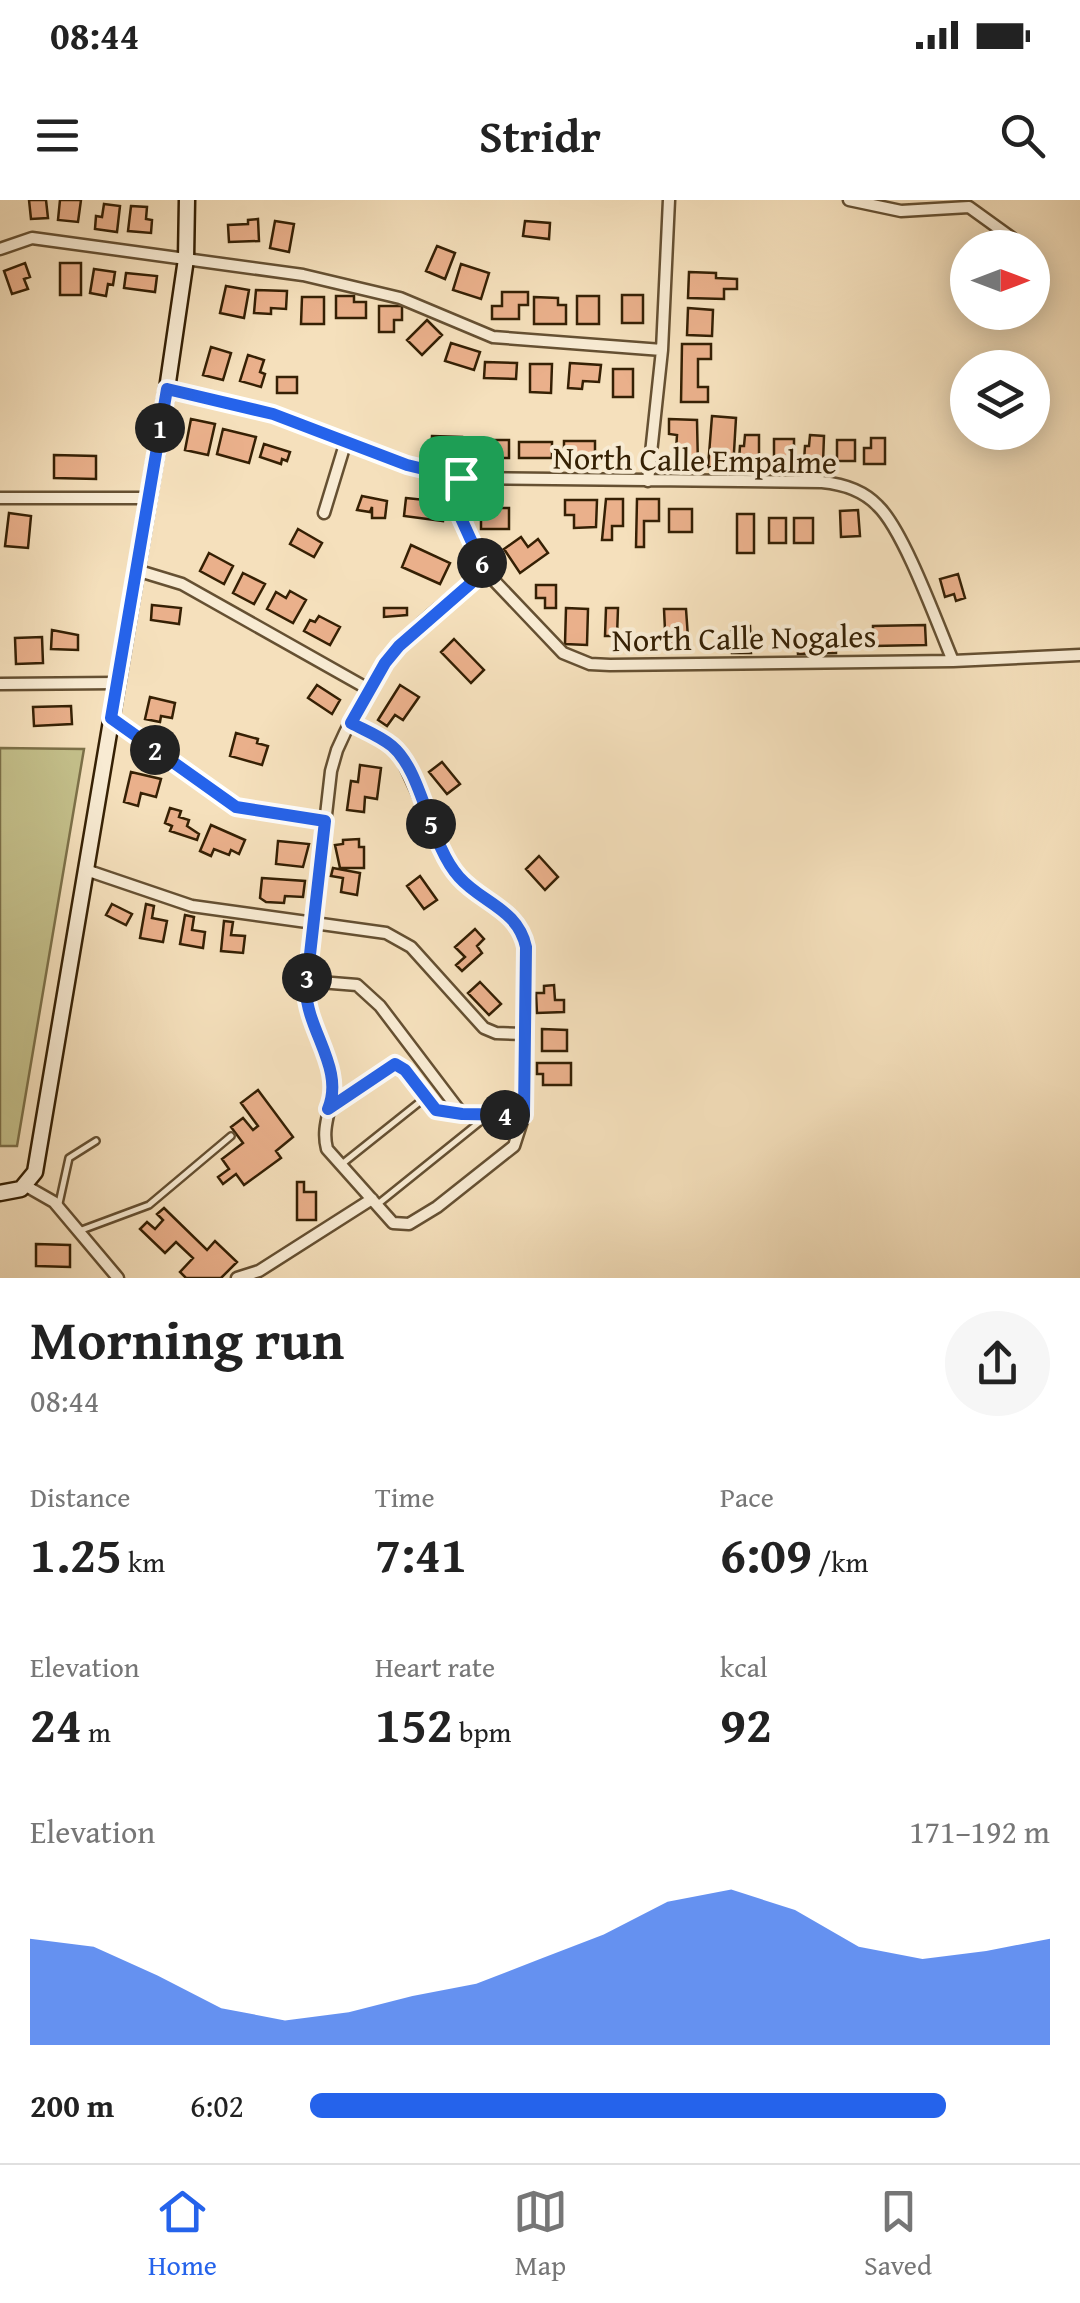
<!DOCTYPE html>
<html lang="en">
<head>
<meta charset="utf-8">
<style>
	:root { --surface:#fff; --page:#f6f6f6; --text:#222; --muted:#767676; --line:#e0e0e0; --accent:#2563eb }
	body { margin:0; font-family:"Gentium Book Plus",serif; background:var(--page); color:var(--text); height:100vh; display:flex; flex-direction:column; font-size:38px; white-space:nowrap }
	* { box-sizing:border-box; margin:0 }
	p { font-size:32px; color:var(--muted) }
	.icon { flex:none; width:55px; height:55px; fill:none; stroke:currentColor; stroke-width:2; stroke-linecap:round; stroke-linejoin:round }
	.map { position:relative; height:1078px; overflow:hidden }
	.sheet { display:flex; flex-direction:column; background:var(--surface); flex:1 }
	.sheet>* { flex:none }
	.needle { width:65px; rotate:90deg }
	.fabs { position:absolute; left:950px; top:30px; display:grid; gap:20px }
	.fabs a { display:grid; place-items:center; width:100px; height:100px; border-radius:50%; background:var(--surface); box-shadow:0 5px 25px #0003; font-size:50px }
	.pin { position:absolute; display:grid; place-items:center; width:85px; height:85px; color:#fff; margin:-42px; border-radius:20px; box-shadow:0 5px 15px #0006 }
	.km { position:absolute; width:50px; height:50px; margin:-25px; border-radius:50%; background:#222; color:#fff; font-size:28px; line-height:50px; text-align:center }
	.round { display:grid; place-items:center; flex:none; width:105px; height:105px; border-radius:52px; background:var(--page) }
	.head { display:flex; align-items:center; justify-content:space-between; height:170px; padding:0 30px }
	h1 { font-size:55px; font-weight:800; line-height:75px }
	.metrics { display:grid; grid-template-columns:repeat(3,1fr); gap:15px; height:170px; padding:10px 30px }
	.metrics div { display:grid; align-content:center }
	.metrics b { font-size:50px; font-weight:800 }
	.metrics small { font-size:28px; font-weight:400 }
	.metrics p { font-size:28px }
	.chart { height:280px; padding:20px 30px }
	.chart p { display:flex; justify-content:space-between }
	.chart svg { width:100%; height:180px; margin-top:10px; fill:var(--accent); opacity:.7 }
	ul { padding:0 30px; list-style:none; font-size:32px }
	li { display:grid; grid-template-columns:160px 120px 1fr; align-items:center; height:75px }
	li i { height:25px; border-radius:12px; background:var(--accent) }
	.status { display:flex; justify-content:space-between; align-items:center; height:70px; padding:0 50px; background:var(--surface); direction:ltr }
	.status svg { height:28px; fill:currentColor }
	header { display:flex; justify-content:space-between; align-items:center; height:130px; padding:0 30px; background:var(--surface); font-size:45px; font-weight:800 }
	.menu { display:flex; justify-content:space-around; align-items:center; height:140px; border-top:2px solid var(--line); background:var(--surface); font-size:28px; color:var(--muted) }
	.menu a { display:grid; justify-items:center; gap:5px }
	.menu .on { color:var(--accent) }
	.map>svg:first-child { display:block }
</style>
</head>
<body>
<div class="status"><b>08:44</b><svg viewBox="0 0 49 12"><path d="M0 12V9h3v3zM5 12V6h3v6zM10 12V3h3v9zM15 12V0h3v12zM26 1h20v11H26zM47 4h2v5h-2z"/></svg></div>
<header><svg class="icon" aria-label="menu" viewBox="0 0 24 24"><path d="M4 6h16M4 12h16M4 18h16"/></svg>Stridr<svg class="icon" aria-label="search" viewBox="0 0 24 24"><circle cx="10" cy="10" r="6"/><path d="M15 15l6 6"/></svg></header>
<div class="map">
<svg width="1080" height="1078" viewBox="0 0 1080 1078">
	<rect width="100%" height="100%" fill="#f5e0bc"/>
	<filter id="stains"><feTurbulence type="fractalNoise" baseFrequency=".002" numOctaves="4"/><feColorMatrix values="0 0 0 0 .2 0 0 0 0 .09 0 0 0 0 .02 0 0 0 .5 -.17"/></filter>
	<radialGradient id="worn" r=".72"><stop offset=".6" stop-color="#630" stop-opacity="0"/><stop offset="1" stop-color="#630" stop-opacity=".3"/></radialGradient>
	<path fill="#c4c08b" stroke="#7c7048" stroke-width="2.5" d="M0,548L84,549L17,946H0Z"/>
	<path fill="#eab08b" stroke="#352004" stroke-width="2.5" d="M29,0H46L48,18L31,19Z
		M60,0H81L78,22L58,20Z
		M104,4L120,6L117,32L95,29L96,16L102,17Z
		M131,6L147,7L146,19L152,20L151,33L128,31Z
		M258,19L259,41L229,42L228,25L248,24V20Z
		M275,21L294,24L289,52L270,48Z
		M525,21L550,23L549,39L523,36Z
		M437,46L455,53L445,79L426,71Z
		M25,63L30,77L24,79L28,89L12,94L4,71Z
		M60,63H81V95H60Z
		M461,64L489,73L481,99L453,90Z
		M94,69L115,72L113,85L108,84L106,96L90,93Z
		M689,72L716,73V78L737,79V89H724V99L688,98Z
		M126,73L157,76L155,92L124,88Z
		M226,86L249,90L244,118L220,113Z
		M256,90L287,91L286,109L271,108V114L254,113Z
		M502,92H528V105H519V119H492V106H502Z
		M622,95H643V123H622Z
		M336,96H354V102H366V118H336Z
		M577,96H599V124H577Z
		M302,97H324V124H301Z
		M534,97L558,98V105H566V124H534Z
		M379,106H402V120H394V132H379Z
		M688,108L713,110L712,136L687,135Z
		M427,120L442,135L422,155L407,140Z
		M451,143L480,152L474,170L445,161Z
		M682,144H711V159H698V187H708V202H681Z
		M211,147L231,153L223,180L203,175Z
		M248,155L264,160L260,172L265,174L261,187L240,181Z
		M485,162L517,163L516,179L484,178Z
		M570,163L601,165L599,182L583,181L582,189L568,188Z
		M530,164H552L551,193L530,192Z
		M613,169H633V197H613Z
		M277,177H297V193H277Z
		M712,216L736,218L733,269L708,267Z
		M191,219L215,224L208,255L185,250Z
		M669,219L697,220L698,267L675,266L677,235L669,234Z
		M223,229L256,237L249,263L217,254Z
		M745,235H759V261H739L740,246H744Z
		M810,235L824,236L823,262L804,261L805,246H809Z
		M432,236L462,237L461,254L431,253Z
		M871,238H885V264H864V248H871Z
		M774,239H794V262H774Z
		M478,240H509V258H478Z
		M837,240H855V261H837Z
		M564,241H595V258H564Z
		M519,242H552V258H519Z
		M264,244L290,252L287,261L282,259L281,264L260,257Z
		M54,255L96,256V279L54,278Z
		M362,296L387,301L385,318H372V307L370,312L357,310Z
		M406,298L445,302L443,321L404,316Z
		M606,299H623V326H612V340H602Z
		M637,299H659V321H644V347H636Z
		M565,300H597L596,327L574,328V315H565Z
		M481,308H509V329H481Z
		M669,309H692V332H669Z
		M858,310L860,336L841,337L840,311Z
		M9,313L31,316L28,348L5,346Z
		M737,314H754V353H737Z
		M769,318H786V343H769Z
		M794,318H813V343H794Z
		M298,329L322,343L314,357L290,344Z
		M521,337L528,347L538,339L548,353L520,373L504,349Z
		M411,345L450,363L440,384L402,367Z
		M209,353L233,366L224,384L200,371Z
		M243,373L265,384L254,404L233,393Z
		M958,374L965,398L956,401L954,394L945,397L940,379Z
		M536,385H556V408H545V398H536Z
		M290,391L306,400L293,423L267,409L276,392L286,398Z
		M152,405L181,408L179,424L151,420Z
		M384,408H407V415L384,417Z
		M566,408L588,409L587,445L565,444Z
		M606,408H618L617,436H605Z
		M664,409H686L689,452H671L670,430H665Z
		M319,416L340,427L330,445L304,431L310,420L315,422Z
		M925,425L926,445L873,446V426Z
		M750,426L751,453H732L731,427Z
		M52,430L78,435V450L51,449Z
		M797,435H836V453L798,454Z
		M42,437L43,463L16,464L15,438Z
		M454,439L484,470L471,483L441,452Z
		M317,485L340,500L332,514L308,498Z
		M400,485L419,497L403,520L395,515L387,526L378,520Z
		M150,497L175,503L172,518L161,516L160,522L145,519Z
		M71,506L72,524L34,526L33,507Z
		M236,533L258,539L257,543L268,546L262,565L230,556Z
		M442,562L460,584L447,594L429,572Z
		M360,565L381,568L377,599L365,597L364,612L347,610L351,581L358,582Z
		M131,572L161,579L156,597L141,593L138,606L124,602Z
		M170,608L181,611L179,617L189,620L187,626L199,634L197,640L170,631L172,626L165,623Z
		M211,625L245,640L239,654L231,650L229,655L214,649L211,656L200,651Z
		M359,639V647H364V668H340L335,645L343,644V640Z
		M278,641L309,644L303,667L276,664Z
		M539,656L558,677L545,690L526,669Z
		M333,668L360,673L357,695L341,692L343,678L331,676Z
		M420,676L437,700L424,709L407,686Z
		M262,678L305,681L303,697L285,696L284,703L266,702L260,698Z
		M112,704L132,714L126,725L106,715Z
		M146,704L154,706L152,718L167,721L163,742L140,738Z
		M185,715L194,717L192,730L205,732L203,748L180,744Z
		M224,721L233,722L231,735L245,736L243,753L221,751Z
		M475,729L484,739L477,746L482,753L462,771L456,765L465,757L455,747Z
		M480,782L501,804L489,815L468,793Z
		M554,785L555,800H564V812L537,813L536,793H544V786Z
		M542,829L567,830V851H542Z
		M537,863H571V885H543V874H537Z
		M258,890L293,937L276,951L281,958L244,985L236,974L223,984L218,977L229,969L222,959L243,943L231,927L243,918L253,930L258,926L241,903Z
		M297,982H304V992H316V1020H297Z
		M164,1008L207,1050L215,1041L237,1062L221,1078H186L180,1072L193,1058L176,1042L165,1053L140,1029L147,1022L155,1029L163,1020L157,1014Z
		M36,1044L70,1045V1067L36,1066Z"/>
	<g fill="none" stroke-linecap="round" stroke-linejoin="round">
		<g stroke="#655032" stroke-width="10">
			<path id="lane" d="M330,908L395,864L405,871L437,910L459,914
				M342,964L426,897
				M378,1004L486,917
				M58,1008L69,958L96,941
				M79,1031L149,1005L231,936"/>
		</g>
		<g stroke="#655032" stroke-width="15">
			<path id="street" d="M849,0L901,11L969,7L1012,38
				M0,49L32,38L303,75L400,98L493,137L662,150
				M167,189L273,214L407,265L458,278L822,282C843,284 863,290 878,306C904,331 937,423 953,461
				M461,278L460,316L485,371L563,453L590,464L610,465L953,461L1080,455
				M648,281L662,150L669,0
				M0,298H149
				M324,313L346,241
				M136,370L182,384L370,490
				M0,484L117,483
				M111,518L236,607L325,621
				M351,523L385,541L400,555L451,666L470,687L515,721L526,747L524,915L514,946L437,1007L409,1024L393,1023L327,949C320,923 336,903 332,877C328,846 307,822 306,790L331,571L337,550C353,514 375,472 402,443C426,416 457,394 485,371
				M86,670L192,706L386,733L411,747L484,828L496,833L524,834
				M307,781L357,785L380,806L462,914L524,915
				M26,986L54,1002L118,1078
				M237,1078L259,1071L372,999"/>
		</g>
		<g stroke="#352004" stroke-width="19">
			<path id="secondary" d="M0,993L21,989L35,972L167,189L186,59L187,0"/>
		</g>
		<use href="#lane" stroke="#f8ebd3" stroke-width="5"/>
		<use href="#street" stroke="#f8ebd3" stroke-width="10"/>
		<use href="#secondary" stroke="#f8ebd3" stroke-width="14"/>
	</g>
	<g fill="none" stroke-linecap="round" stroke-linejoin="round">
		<g stroke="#fff" stroke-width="20">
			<path id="route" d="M167,189L273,214L407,265L461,278L460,316L485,371L399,446L385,463L351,523C364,530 380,536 392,546C423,572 429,644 459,677C482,703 518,709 526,747L524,915L462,914L436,910L405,870L395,864L328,909C345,869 307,831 306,790L325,621L236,607L111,518Z"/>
		</g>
		<use href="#route" stroke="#2563eb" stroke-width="12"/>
	</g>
	<g text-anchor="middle" stroke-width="8" stroke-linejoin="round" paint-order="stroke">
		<g font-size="32" fill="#352004" stroke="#f8ebd3">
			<text transform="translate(695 260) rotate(1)" y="11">North Calle Empalme</text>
			<text transform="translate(744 438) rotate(-1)" y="11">North Calle Nogales</text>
		</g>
	</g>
	<rect width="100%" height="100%" filter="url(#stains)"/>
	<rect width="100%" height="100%" fill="url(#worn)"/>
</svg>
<div class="fabs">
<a><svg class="needle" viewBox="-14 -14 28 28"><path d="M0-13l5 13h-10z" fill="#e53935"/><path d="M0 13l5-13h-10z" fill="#767676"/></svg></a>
<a><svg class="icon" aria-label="layers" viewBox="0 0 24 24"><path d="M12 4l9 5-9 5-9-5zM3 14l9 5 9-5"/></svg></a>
</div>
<div class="pin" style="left:461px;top:278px;background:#1e9e55"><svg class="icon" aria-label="arrive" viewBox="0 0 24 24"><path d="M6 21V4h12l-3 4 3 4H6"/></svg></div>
<b class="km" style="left:160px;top:228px">1</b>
<b class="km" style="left:155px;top:550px">2</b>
<b class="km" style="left:307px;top:778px">3</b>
<b class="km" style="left:505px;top:915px">4</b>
<b class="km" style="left:431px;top:624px">5</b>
<b class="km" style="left:482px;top:363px">6</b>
</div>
<section class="sheet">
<div class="head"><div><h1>Morning run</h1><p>08:44</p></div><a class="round"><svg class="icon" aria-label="share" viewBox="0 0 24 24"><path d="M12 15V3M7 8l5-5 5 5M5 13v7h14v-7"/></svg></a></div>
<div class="metrics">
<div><p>Distance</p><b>1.25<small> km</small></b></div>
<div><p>Time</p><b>7:41</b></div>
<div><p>Pace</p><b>6:09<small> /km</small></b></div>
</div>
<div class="metrics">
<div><p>Elevation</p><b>24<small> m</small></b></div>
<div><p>Heart rate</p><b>152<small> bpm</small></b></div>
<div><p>kcal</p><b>92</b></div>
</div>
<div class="chart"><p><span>Elevation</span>171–192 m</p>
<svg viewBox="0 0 160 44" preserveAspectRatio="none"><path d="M0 44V18L10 20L20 27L30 35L40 38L50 36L60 32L70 29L80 23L90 17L100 9L110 6L120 11L130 20L140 23L150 21L160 18V44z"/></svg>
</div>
<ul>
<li><b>200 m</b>6:02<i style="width:86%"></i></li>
</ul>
</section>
<nav class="menu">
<a class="on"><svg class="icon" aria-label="home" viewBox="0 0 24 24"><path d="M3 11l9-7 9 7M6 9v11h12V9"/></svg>Home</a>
<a><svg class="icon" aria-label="map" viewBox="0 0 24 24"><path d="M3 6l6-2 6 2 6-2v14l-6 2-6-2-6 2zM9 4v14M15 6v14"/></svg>Map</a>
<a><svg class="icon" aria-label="saved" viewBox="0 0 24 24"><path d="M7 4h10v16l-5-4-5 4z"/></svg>Saved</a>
</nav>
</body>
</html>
